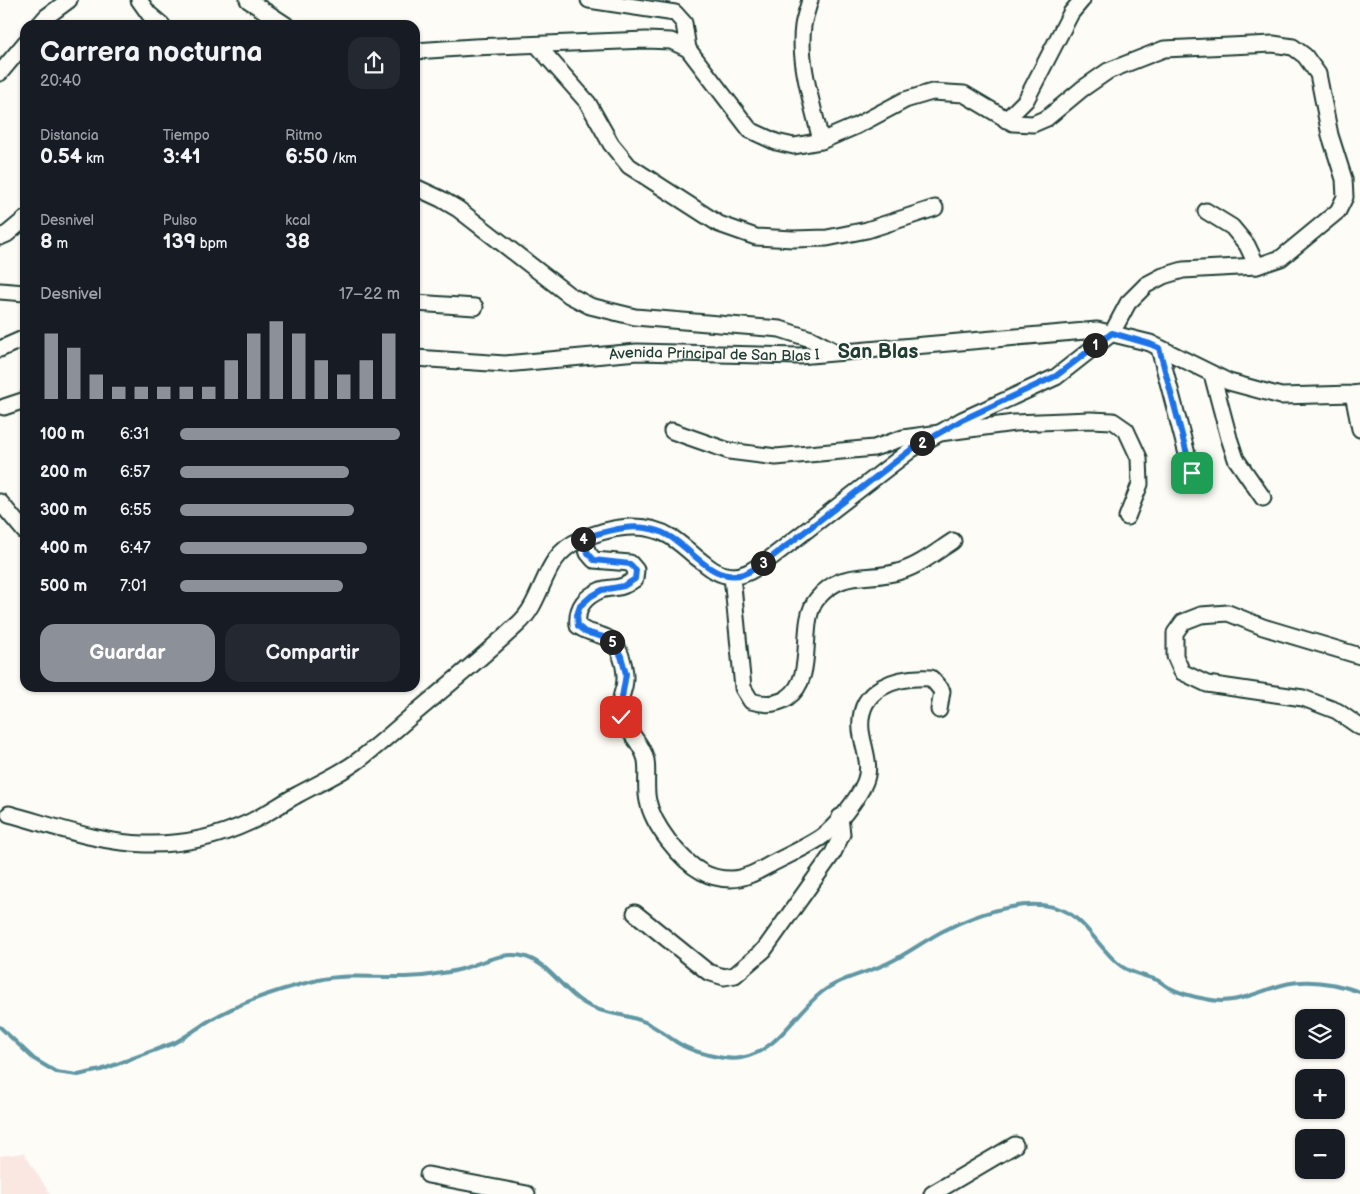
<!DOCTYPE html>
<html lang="es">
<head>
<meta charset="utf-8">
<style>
	:root { --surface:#171b24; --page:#242831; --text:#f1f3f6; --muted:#9ea1a6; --accent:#8c9099 }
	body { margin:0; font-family:"Balsamiq Sans",sans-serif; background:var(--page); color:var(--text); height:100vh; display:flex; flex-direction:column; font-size:19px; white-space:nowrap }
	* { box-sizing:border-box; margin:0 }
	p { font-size:16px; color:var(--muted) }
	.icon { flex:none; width:28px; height:28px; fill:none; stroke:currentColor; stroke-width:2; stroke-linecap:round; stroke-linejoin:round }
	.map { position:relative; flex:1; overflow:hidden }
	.sheet { position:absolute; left:20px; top:20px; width:400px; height:672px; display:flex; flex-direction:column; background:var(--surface); border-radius:15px; box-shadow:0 1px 4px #0004 }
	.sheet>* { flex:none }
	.controls { position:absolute; left:1295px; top:1009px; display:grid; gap:10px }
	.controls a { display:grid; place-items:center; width:50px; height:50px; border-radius:10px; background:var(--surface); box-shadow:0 1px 4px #0004; font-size:25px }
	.pin { position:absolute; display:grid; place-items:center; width:42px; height:42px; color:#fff; margin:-21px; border-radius:10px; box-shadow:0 2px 8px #0006 }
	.km { position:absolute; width:25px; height:25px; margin:-12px; border-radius:50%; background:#222; color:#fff; font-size:14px; line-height:25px; text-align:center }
	.round { display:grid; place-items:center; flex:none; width:52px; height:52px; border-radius:15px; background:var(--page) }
	.headline { display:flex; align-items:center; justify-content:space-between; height:85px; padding:0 20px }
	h1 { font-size:28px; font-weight:700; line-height:38px }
	.figures { display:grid; grid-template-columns:repeat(3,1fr); gap:8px; height:85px; padding:5px 20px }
	.figures div { display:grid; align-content:center }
	.figures b { font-size:21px; font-weight:700 }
	.figures small { font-size:14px; font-weight:400 }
	.figures p { font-size:14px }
	.chart { height:140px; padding:10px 20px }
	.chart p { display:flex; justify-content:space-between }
	.chart svg { width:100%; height:90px; margin-top:5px; stroke:var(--accent); stroke-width:6 }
	.cta { display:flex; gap:10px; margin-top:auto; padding:10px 20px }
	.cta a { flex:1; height:58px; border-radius:15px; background:var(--accent); color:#fff; font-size:20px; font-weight:700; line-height:58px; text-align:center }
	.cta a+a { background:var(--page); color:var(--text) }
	ul { padding:0 20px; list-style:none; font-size:16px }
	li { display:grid; grid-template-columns:80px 60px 1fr; align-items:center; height:38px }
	li i { height:12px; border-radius:6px; background:var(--accent) }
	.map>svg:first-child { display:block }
</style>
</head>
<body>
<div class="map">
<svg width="1360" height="1194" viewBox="0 0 1360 1194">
	<rect width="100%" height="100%" fill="#fdfcf7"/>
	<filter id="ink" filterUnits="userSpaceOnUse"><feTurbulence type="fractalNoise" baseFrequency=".02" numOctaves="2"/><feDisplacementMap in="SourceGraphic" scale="10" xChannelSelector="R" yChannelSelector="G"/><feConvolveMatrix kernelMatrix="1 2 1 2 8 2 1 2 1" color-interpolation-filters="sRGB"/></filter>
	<g filter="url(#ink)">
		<path fill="#fae7e2" d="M24,1153L50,1194H0V1156Z"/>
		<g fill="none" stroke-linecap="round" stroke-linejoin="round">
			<path stroke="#6097a3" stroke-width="4" d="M0,1027L34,1059L56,1072L78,1075L101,1070L174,1043C186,1037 196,1029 207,1022C241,1001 280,989 318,980C355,972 393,981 430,975C441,973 452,972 462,969C482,963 505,950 526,957C550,965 562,989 582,1002C602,1015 624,1013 645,1022C656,1027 667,1036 678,1043C692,1052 725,1061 741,1058C777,1052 795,1013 822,992C843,976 871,973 894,960C911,951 927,939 945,930C974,915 1020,899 1053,907C1085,914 1096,947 1121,966C1132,974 1144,975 1157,980C1163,983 1163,984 1168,987C1179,993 1194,997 1206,999C1233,1006 1257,992 1282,985C1308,978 1335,983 1360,992"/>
			<g stroke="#1f3d34" stroke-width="19">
				<g id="minor">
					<path d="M139,0L149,14L162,25"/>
					<path d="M248,0L286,25"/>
					<path d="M589,0L675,13L684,23L688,49"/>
					<path d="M810,0C808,8 804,18 803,26C798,62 813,106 821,141"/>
					<path d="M39,25L46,17L69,0"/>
					<path d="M537,45L588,103L611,144L629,166L719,224L756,237L793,239L827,238L867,230L935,208"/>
					<path d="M0,73L25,43"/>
					<path d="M1006,120L1026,100L1071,13L1082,0"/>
					<path d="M415,187L441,199L458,209L569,295L590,306L635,317L780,329L811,339L836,352"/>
					<path d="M1206,211L1232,227L1247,245L1257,266"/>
					<path d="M0,237L7,234L25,219"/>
					<path d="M0,291L25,293"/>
					<path d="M415,303L475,307"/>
					<path d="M1159,348L1192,473"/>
					<path d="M0,349L25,338"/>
					<path id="s1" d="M415,358L505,364L637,352L799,356L1097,330L1150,343L1229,382L1281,396L1353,394L1360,393"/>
					<path d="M1212,374L1229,438L1236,459L1263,498"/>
					<path d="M1353,394L1360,429"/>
					<path d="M4,407L25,400"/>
					<path d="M672,431L729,451L776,457L874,448L903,438L1014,423L1090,420L1113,421L1126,430L1139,458L1140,484L1127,517"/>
					<path d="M0,502L25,532"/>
					<path d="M583,538L588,553L594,560L630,563L636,570L635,579C632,581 628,584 625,585C618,589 609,587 601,590C584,597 576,608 578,626C589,635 606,633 615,644C623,656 627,674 624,687C622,694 619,702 620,710C621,727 642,741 646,760C648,773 645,788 648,801C653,825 680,860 702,872C711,877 721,879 731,879C747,879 763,868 777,861C791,854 806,847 820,838C835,828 858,799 865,782C872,765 863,748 861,730C857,688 896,676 931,678L942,691L939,710"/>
					<path d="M732,576L743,688L751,701C764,705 776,705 787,698C818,677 797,623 817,599C842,568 869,582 901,571C920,565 936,552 953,541"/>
					<path d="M1360,656L1263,627L1228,613L1201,615L1183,622L1175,633V656L1182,672L1207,684L1303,698L1337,711L1360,727"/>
					<path d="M9,814C54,826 99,843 145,844C181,845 218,837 250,822C267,814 282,803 297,795C317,784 338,775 356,762C377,747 396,729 415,713C450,684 485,655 518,624C546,599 541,556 580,540C609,527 644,520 671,537C680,543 688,550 696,557C707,565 716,575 731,576C745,577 757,567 768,560L912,449L962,420L1056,377L1112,333L1128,303L1146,285L1163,276L1183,270L1257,266L1281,258L1338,211L1345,197L1344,179L1330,135L1318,74L1305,56L1293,47L1273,44L1164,49L1108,71L1082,89L1047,118L1033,124L1013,123L964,94L932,92L905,100L856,126L821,141L794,146L776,142L750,130L688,49L671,41L646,40L474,47L415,51"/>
					<path d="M635,913L708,972L724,977L735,975L764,950L833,853L842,834L840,817"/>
					<path d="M428,1175L527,1194"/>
					<path d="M932,1194L1015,1145"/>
				</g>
			</g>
			<use href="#minor" stroke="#fdfcf7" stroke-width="15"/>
		</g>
	</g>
	<g fill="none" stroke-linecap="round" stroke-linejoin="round" filter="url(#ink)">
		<g stroke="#fff" stroke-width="10">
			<path id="route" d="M621,717L620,709L626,674L621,656L614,644L607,638L585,632L578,626L577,615L580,606L590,597L602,590L624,586L635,579L636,570L630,564L594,560L588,553L583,538C608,531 632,522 658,531C689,541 708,584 744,574C752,571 760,565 768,560L912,449L962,420L1056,376L1112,333L1150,344L1159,348L1192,473"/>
		</g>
		<use href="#route" stroke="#1a73e8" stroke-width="6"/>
	</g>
	<g text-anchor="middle" stroke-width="4" stroke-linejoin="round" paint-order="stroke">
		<g font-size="15" fill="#1f3d34" stroke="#fdfcf7">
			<text dy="5" stroke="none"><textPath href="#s1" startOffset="300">Avenida Principal de San Blas I</textPath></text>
		</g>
		<g font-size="20" font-weight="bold" fill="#1f3d34" stroke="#fdfcf7">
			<text x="878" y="358">San Blas</text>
		</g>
	</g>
</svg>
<div class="controls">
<a><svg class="icon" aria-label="layers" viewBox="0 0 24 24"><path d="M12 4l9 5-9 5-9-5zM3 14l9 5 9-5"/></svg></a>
<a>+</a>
<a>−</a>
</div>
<div class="pin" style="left:1192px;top:473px;background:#1e9e55"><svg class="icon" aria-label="arrive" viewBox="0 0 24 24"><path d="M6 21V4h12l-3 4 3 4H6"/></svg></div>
<div class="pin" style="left:621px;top:717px;background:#d93025"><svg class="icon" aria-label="check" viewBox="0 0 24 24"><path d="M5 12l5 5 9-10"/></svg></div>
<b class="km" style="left:1095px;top:345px">1</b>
<b class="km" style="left:922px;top:443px">2</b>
<b class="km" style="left:763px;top:563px">3</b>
<b class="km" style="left:583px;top:539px">4</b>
<b class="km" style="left:612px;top:642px">5</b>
<section class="sheet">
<div class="headline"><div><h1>Carrera nocturna</h1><p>20:40</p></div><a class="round"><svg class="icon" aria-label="share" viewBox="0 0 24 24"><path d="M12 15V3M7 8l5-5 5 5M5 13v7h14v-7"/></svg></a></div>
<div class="figures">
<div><p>Distancia</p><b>0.54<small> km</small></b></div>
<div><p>Tiempo</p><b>3:41</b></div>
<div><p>Ritmo</p><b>6:50<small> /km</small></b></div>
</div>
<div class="figures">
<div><p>Desnivel</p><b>8<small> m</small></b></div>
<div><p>Pulso</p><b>139<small> bpm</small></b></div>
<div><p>kcal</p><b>38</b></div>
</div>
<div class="chart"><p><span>Desnivel</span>17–22 m</p>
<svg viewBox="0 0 160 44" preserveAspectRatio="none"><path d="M5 44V12M15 44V19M25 44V32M35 44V38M45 44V38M55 44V38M65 44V38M75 44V38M85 44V25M95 44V12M105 44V6M115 44V12M125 44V25M135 44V32M145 44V25M155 44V12"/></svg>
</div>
<ul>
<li><b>100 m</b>6:31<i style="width:100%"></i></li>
<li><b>200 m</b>6:57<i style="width:77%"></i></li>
<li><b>300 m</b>6:55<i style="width:79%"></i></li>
<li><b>400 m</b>6:47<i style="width:85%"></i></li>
<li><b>500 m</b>7:01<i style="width:74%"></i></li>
</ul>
<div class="cta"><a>Guardar</a><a>Compartir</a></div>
</section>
</div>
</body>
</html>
